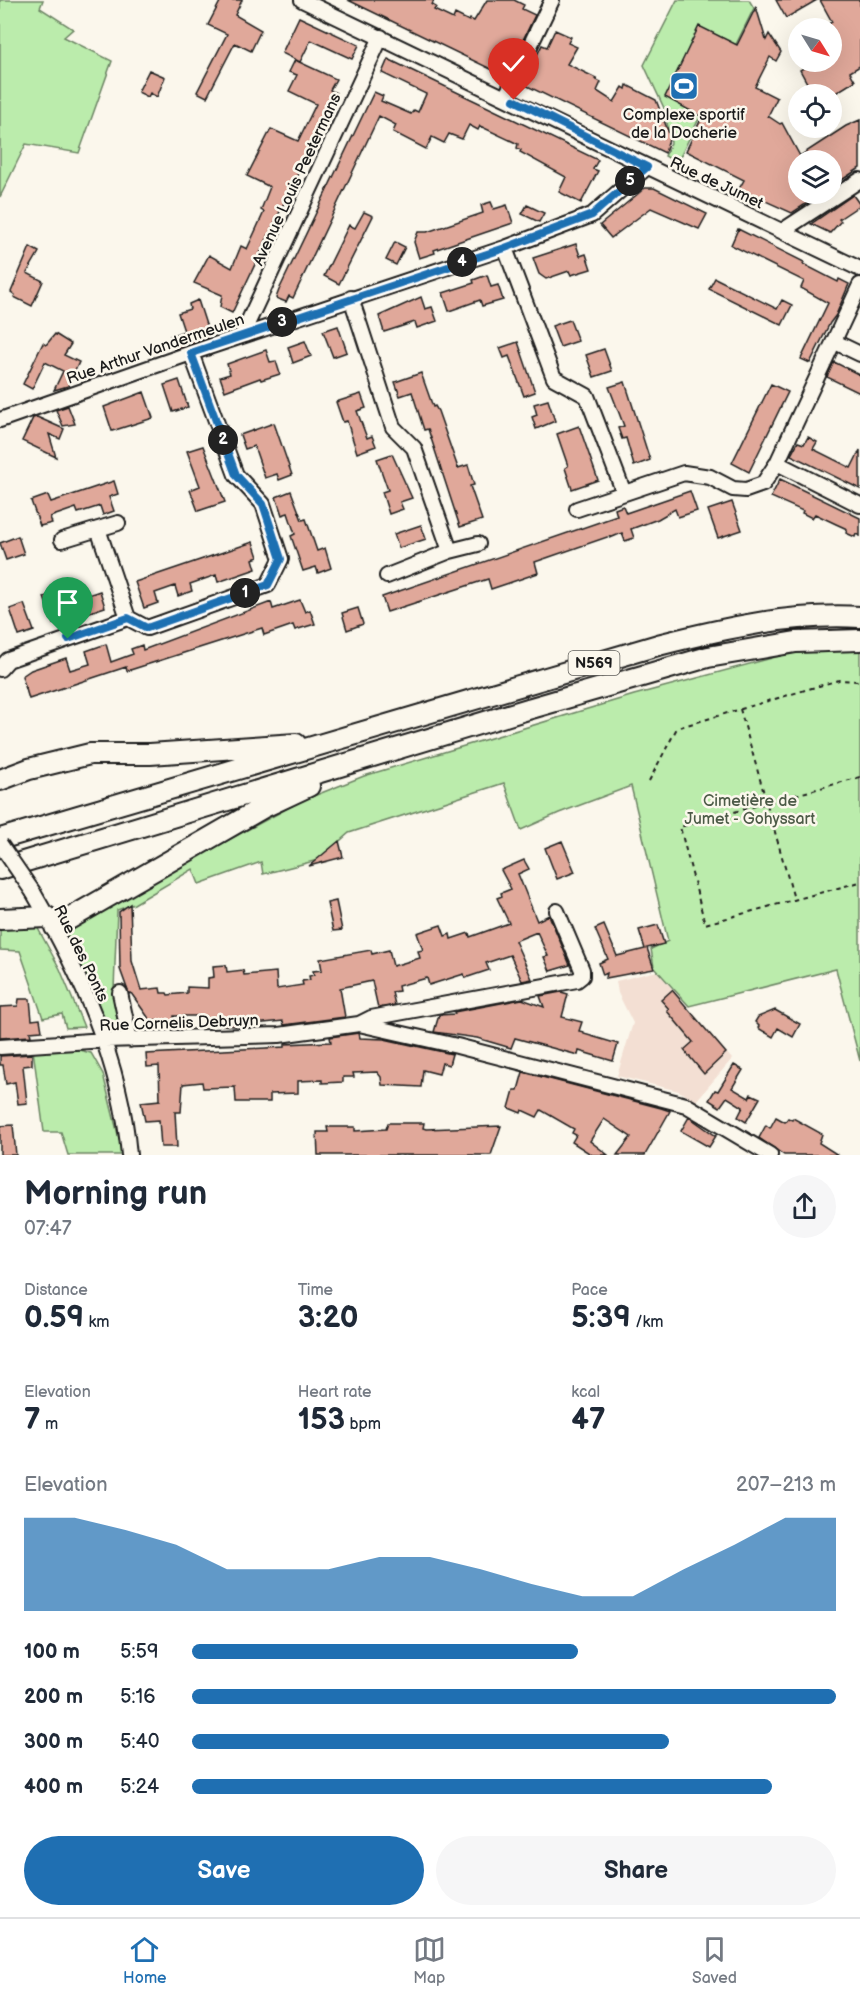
<!DOCTYPE html>
<html lang="en">
<head>
<meta charset="utf-8">
<style>
	:root { --surface:#fff; --page:#f6f6f7; --text:#1f2937; --muted:#747a83; --line:#e0e1e3; --accent:#1f6fb2 }
	body { margin:0; font-family:"Balsamiq Sans",sans-serif; background:var(--page); color:var(--text); height:100vh; display:flex; flex-direction:column; font-size:22px; white-space:nowrap }
	* { box-sizing:border-box; margin:0 }
	p { font-size:20px; color:var(--muted) }
	.icon { flex:none; width:33px; height:33px; fill:none; stroke:currentColor; stroke-width:2; stroke-linecap:round; stroke-linejoin:round }
	.map { position:relative; height:1155px; overflow:hidden }
	.drawer { display:flex; flex-direction:column; background:var(--surface); flex:1 }
	.drawer>* { flex:none }
	.needle { width:39px; rotate:127deg }
	.controls { position:absolute; left:788px; top:18px; display:grid; gap:12px }
	.controls a { display:grid; place-items:center; width:54px; height:54px; border-radius:50%; background:var(--surface); box-shadow:0 6px 24px #0002; font-size:30px }
	.pin { position:absolute; display:grid; place-items:center; width:51px; height:51px; color:#fff; margin:-62px -26px; border-radius:50% 50% 50% 0; rotate:-45deg; box-shadow:0 0 6px #0007 }
	.pin .icon { rotate:45deg }
	.km { position:absolute; width:30px; height:30px; margin:-15px; border-radius:50%; background:#222; color:#fff; font-size:16px; line-height:30px; text-align:center }
	.round { display:grid; place-items:center; flex:none; width:63px; height:63px; border-radius:32px; background:var(--page) }
	.head { display:flex; align-items:center; justify-content:space-between; height:102px; padding:0 24px }
	h1 { font-size:33px; font-weight:600; line-height:45px }
	.metrics { display:grid; grid-template-columns:repeat(3,1fr); gap:9px; height:102px; padding:6px 24px }
	.metrics div { display:grid; align-content:center }
	.metrics b { font-size:30px; font-weight:600 }
	.metrics small { font-size:16px; font-weight:400 }
	.metrics p { font-size:16px }
	.chart { height:168px; padding:12px 24px }
	.chart p { display:flex; justify-content:space-between }
	.chart svg { width:100%; height:108px; margin-top:6px; fill:var(--accent); opacity:.7 }
	.action { display:flex; gap:12px; margin-top:auto; padding:12px 24px }
	.action a { flex:1; height:69px; border-radius:36px; background:var(--accent); color:#fff; font-size:24px; font-weight:600; line-height:69px; text-align:center }
	.action a+a { background:var(--page); color:var(--text) }
	ul { padding:0 24px; list-style:none; font-size:20px }
	li { display:grid; grid-template-columns:96px 72px 1fr; align-items:center; height:45px }
	li i { height:15px; border-radius:8px; background:var(--accent) }
	.tab-bar { display:flex; justify-content:space-around; align-items:center; height:84px; border-top:2px solid var(--line); background:var(--surface); font-size:16px; color:var(--muted) }
	.tab-bar a { display:grid; justify-items:center; gap:3px }
	.tab-bar .selected { color:var(--accent) }
	.map>svg:first-child { display:block }
</style>
</head>
<body>
<div class="map">
<svg width="860" height="1155" viewBox="0 0 860 1155">
	<rect width="100%" height="100%" fill="#fbf7ec"/>
	<filter id="ink" filterUnits="userSpaceOnUse"><feTurbulence type="fractalNoise" baseFrequency=".0167" numOctaves="2"/><feDisplacementMap in="SourceGraphic" scale="12" xChannelSelector="R" yChannelSelector="G"/><feConvolveMatrix kernelMatrix="1 2 1 2 8 2 1 2 1" color-interpolation-filters="sRGB"/></filter>
	<g filter="url(#ink)">
		<path fill="#f3dfd3" d="M657,971L732,1059L696,1101L679,1091L617,1076L633,1023L618,993L616,981Z"/>
		<path fill="#bbecac" stroke="#6c8464" stroke-width="1.5" d="M0,0H43L40,8L73,29L64,37L112,61L79,153L26,144L0,197Z
			M677,0H749L754,8L677,163L665,156L671,143L664,108L644,65Z
			M832,649L860,651V1061L836,969L689,1006L654,967L651,949L668,941L631,786L559,813L521,830L504,783L349,833L318,860L263,874L261,862L199,884L193,869L134,904L117,910L114,990L122,1014L117,1030L108,1031L66,931L173,870L301,801L364,776L634,695L787,654Z
			M35,923L60,969L84,1027L66,1028L62,1014L43,1018L20,951L0,950V928Z
			M75,1049L91,1053L103,1074L123,1155H68L61,1132H44L33,1050Z"/>
		<path fill="#e0a89a" stroke="#1c1c1c" stroke-width="1.5" d="M221,0H242L235,15L261,30L251,51L235,43L207,97L197,92L227,34L208,25Z
			M348,0H434L432,5L436,7L434,10L453,19L455,14L469,21L470,19L474,21L487,0H514L524,5L522,9L535,15L507,73L503,75Z
			M776,0H817L786,18Z
			M820,0H860V66L850,72L855,81L834,94H813L800,70L814,62H831V28H827L825,26L832,22Z
			M756,7L766,40L769,34L781,52L776,61L770,57L755,87L777,98L768,116L780,124L782,123L800,156L846,126L860,120V168L831,187V160H798V194H821L792,213L739,189L744,180L686,151L702,117L665,97L699,26L737,45Z
			M299,17L359,45L352,59L311,40L300,62L282,53Z
			M555,30L571,37L568,43L577,47L567,64L596,78L595,79L601,82L597,91L614,102L623,87L626,89L627,85L656,100L670,136L665,153L523,84L542,45L547,47Z
			M388,59L598,160L593,169L598,171L581,203L559,192L566,177L520,152L521,150L517,148L518,144L480,126L478,130L469,125L462,139L449,134L444,143L432,137L426,149L393,132L396,125L379,116L293,298L289,296L286,302L276,298L279,290L374,92L383,96L381,101L411,114L414,110L418,112L426,94L382,73Z
			M295,60L336,79L330,90L336,93L232,313L220,307L222,295L194,283L209,255L232,268L241,246L247,249L264,212L261,210L270,187L247,176L271,129L298,141L316,104L289,91L297,75L289,72Z
			M149,70L165,77L157,97L150,93L148,97L138,92Z
			M645,188H654L707,214L699,229L651,208L611,238L600,225Z
			M853,195L860,205L839,219L841,221L830,233L811,224Z
			M491,202L494,209L507,205L513,223L434,250L435,253L419,258L414,242L418,232H427L483,213L481,205Z
			M527,205L544,213L539,222L522,214Z
			M364,212L373,216L339,284L324,276L349,225L355,228Z
			M738,229L804,262L803,264L838,282L839,279L849,284L836,315L830,323L810,363L801,359L828,303L801,288L804,281L731,245Z
			M395,242L405,247L396,265L386,260Z
			M576,244L580,256L586,254L591,269L571,275L569,271L546,279L539,274L533,258Z
			M30,247L39,252L27,273L43,281L32,306L14,297L15,295L11,292Z
			M487,275L491,287L498,285L503,300L482,306L480,300L449,311L443,293L474,283L473,280Z
			M715,278L777,309L782,300L792,305L782,325L709,289Z
			M421,297L425,309L432,307L437,321L417,328L415,322L384,332L379,316Z
			M198,300L210,337L174,349L170,336L184,331L178,313L190,309L189,304Z
			M570,320L578,341L560,347L552,326Z
			M338,326L347,352L333,357L323,331Z
			M55,334L71,344L64,355L79,362L68,386L54,390L63,371L45,362L32,389L23,384L43,343L46,345Z
			M305,341L311,356L293,363L288,347Z
			M518,342L535,392L524,396L509,356L504,358L500,348Z
			M604,349L612,371L594,377L586,355Z
			M266,350L270,362L276,361L280,374L261,380L260,378L225,391L220,377L230,374L227,364Z
			M834,362L860,375V393L827,377Z
			M421,373L433,407L435,406L438,411L458,468L468,465L474,485L470,486L482,520L460,527L428,429L424,430L412,392L400,396L395,382Z
			M179,380L188,407L173,412L164,385Z
			M625,382L650,460L634,466L626,438L622,439L618,428L624,426L609,387Z
			M771,384L788,392L749,472L732,463Z
			M144,392L153,418L112,431L104,407Z
			M361,394L366,408L357,411L367,438L372,436L376,446L357,453L347,421L343,422L336,402Z
			M548,400L555,421L536,429L532,417L537,415L534,404Z
			M68,406L75,424L63,426L56,410Z
			M37,417L64,429L60,439L49,434L56,457L22,441L33,418Z
			M274,423L292,475L279,480L277,474L265,478L254,446L245,449L240,435Z
			M579,426L598,480L572,489L565,468L568,466L557,434Z
			M808,437L817,442L813,449L851,468L860,450V489L791,455L798,442L804,444Z
			M203,446L225,502L198,511L190,490L200,486L187,451Z
			M392,454L412,498L400,502L403,509L389,514L382,492L388,490L377,459Z
			M780,479L860,518V536L856,534L855,537L846,533L847,529L836,524L815,514L812,518L802,513L803,511L771,497Z
			M114,481L118,494L109,497L114,511L103,515L100,506L78,513L76,508L50,517L52,523L40,526L31,501L48,495L51,502Z
			M291,491L302,520L306,519L317,551L325,548L331,568L318,573L316,567L303,571L291,536L295,534L288,513L282,515L276,497Z
			M690,491L697,511L678,517L675,509L658,519L631,529L634,538L625,541L622,533L610,538V536L535,562L538,573L506,584L491,589L488,579L387,612L382,597L617,516L615,509L623,506L626,513Z
			M732,502L742,530L718,538L708,510Z
			M421,525L426,539L399,548L394,534Z
			M18,536L24,554L6,560L0,543Z
			M253,542L258,557L253,559L256,569L218,582L216,575L190,584L192,591L178,596L175,586L155,593L158,603L144,608L135,582Z
			M64,590L69,605L63,607L67,619L53,624L44,597Z
			M100,591L105,607L87,613L82,597Z
			M300,600L305,612L310,610L315,624L295,630L293,625L264,635L262,628L127,671L126,667L29,699L22,676L31,670L66,658L70,670L90,664L86,651L106,644L111,662L133,654L131,649L142,645L143,650L271,602L273,609Z
			M24,604L34,631L19,636L10,609Z
			M358,608L363,624L347,630L342,613Z
			M339,841L343,857L309,866Z
			M562,841L575,872L557,879L545,848Z
			M524,860L529,869L518,874L537,921L549,915L570,965L550,971L544,957L548,956L537,932L515,941L532,979L522,981L510,955L486,963L489,970L465,978L464,974L429,985L427,978L398,986L399,991L392,992L395,1005L378,1008L372,981L340,988L345,1017L284,1025L283,1021L236,1026L205,1024L206,1016H174V1022L150,1020L131,993L129,994L120,969L119,912L130,904L132,961L141,990L160,988L161,993H167L168,995L187,993V987L208,988V978L214,977L213,966L226,965L227,972L243,970L244,975L276,972L277,989L303,985L302,981L310,980L309,976L314,975L313,971L322,970L320,959L371,950L372,954L389,950L393,966L420,958L418,951L423,950L417,933L441,925L445,936L450,934L451,939L469,933L470,937L509,923L497,898L502,896L501,893L511,889L501,870Z
			M336,901L342,930L333,931L327,903Z
			M604,925L617,956L645,949L639,930L658,925L664,944L647,948L654,969L606,978L607,973L603,975L599,963L608,959L595,929Z
			M672,990L726,1053L704,1074L684,1050L693,1042L667,1011L669,1009L661,1000Z
			M561,992L568,994L562,1017L582,1022L579,1031L584,1032V1034L618,1044L613,1061L579,1051L578,1055L515,1038L511,1048L477,1038L434,1032L439,1015L455,1014L454,1012L522,999L544,1007L540,996Z
			M19,999H30L32,1020L40,1019L42,1031L30,1032L31,1036L0,1038V1007L18,1006Z
			M775,1010L800,1024L793,1037L778,1028L773,1037L758,1028L759,1026L755,1022L758,1017Z
			M359,1033L360,1038L384,1039L452,1054L449,1065L442,1063L439,1074L423,1070L421,1087L382,1085L381,1077L377,1072L353,1073L354,1077H343V1082L322,1083V1080L298,1081V1093L270,1094V1102H236L235,1087L203,1088L202,1082L183,1084L181,1112H175L177,1147H161L159,1120L145,1121L141,1102L160,1100L159,1066L147,1067L146,1054L285,1047V1044L331,1042L330,1037Z
			M32,1054V1065L23,1066L27,1103L18,1104L15,1082L6,1084L3,1065H0V1056Z
			M734,1065L743,1070L732,1088L749,1098L751,1094L760,1098L746,1122L738,1117L743,1107L727,1097L720,1107L709,1100L715,1090L718,1091Z
			M523,1072L661,1108L670,1111L645,1155H617L631,1137L604,1119L590,1141L608,1155H592L572,1142L576,1135L572,1133L574,1129L541,1110L537,1117L522,1110L521,1113L509,1108L514,1090H518Z
			M689,1117L716,1136L709,1147L681,1131Z
			M776,1117L785,1122L788,1118L792,1120L793,1118L822,1134L819,1143L838,1155H784L778,1151L759,1138L766,1125L770,1128Z
			M388,1123H424L423,1128L426,1129L501,1126L491,1155H318L317,1132H328L327,1127H355V1131L386,1129Z
			M13,1125L16,1155H0V1126Z"/>
		<g fill="none" stroke-linecap="round" stroke-linejoin="round">
			<g stroke="#1c1c1c" stroke-width="18">
				<path id="minor" d="M302,0L860,269
					M506,96L552,0
					M782,231L860,180
					M505,248L554,378L587,396L624,493
					M860,285L777,463L860,505
					M351,298L393,427L414,448L450,551
					M242,335L381,37
					M835,342L860,354
					M0,420L191,353L505,248L592,215L647,167
					M577,509L684,473L710,477L733,489L746,490L763,484L777,463
					M98,529L128,618L147,628L268,585L281,559L263,504L236,475L191,353
					M62,540L118,523
					M387,576L450,551L478,544
					M0,669L8,660L128,618
					M33,892C80,973 121,1061 129,1155
					M120,993L130,1040
					M359,1024L371,1018L577,980L582,976V970L557,911
					M0,1047L105,1040L279,1035L359,1024L457,1046L686,1105L770,1155"/>
			</g>
			<g stroke="#1c1c1c" stroke-width="24">
				<path id="highway" d="M0,780L29,769L90,754H150L296,744
					M0,839L658,645C725,628 791,613 860,617
					M0,869L528,709L708,657L796,642L860,640
					M0,919L47,917
					M55,927L262,808L309,786"/>
			</g>
			<path stroke="#1c1c1c" stroke-width="2" stroke-dasharray="4.5 4.5" stroke-linecap="butt" d="M740,709L794,899
				M860,777L680,827L705,924L860,882
				M649,781L677,728L839,680L860,681"/>
			<use href="#minor" stroke="#fbf7ec" stroke-width="14"/>
			<use href="#highway" stroke="#fbf7ec" stroke-width="20"/>
			<g stroke="#1c1c1c" stroke-width="18" stroke-linecap="butt">
				<path id="minor-bridge" d="M0,844L33,892"/>
			</g>
			<use href="#minor-bridge" stroke="#fbf7ec" stroke-width="14"/>
		</g>
	</g>
	<g fill="none" stroke-linecap="round" stroke-linejoin="round" filter="url(#ink)">
		<g stroke="#fff" stroke-width="12">
			<path id="route" d="M68,639L128,618L147,628L268,585L281,559L263,504L236,475L191,353L505,248L592,215L647,167L514,100"/>
		</g>
		<use href="#route" stroke="#1f6fb2" stroke-width="8"/>
	</g>
	<defs>
		<g id="stadium-square" transform="scale(1.5)"><rect x="-9" y="-9" width="18" height="18" rx="4" fill="#1f6fb2" stroke="#fbf7ec"/><path d="M0-5a6.5 5 0 1 0 0 10a6.5 5 0 1 0 0-10ZM-3.5-1.8h7v3.6h-7Z" fill="#fff"/></g>
	</defs>
	<g fill-rule="evenodd">
		<use href="#stadium-square" x="684" y="86"/>
	</g>
	<g text-anchor="middle" stroke-width="5" stroke-linejoin="round" paint-order="stroke">
		<rect fill="#fbf7ec" stroke="#5f5e5a" stroke-width="1.5" x="568.5" y="651" width="51" height="24" rx="4.5"/>
		<g font-size="15" font-weight="bold" fill="#1c1c1c">
			<text x="594" y="668">N569</text>
		</g>
		<g font-size="16" fill="#1c1c1c" stroke="#fbf7ec">
			<text x="684" y="120">Complexe sportif<tspan x="684" dy="18">de la Docherie</tspan></text>
		</g>
		<g font-size="16" fill="#1c1c1c" stroke="#fbf7ec">
			<text transform="translate(296 179) rotate(-65)" y="6">Avenue Louis Peetermans</text>
			<text transform="translate(717 182) rotate(25)" y="6">Rue de Jumet</text>
			<text transform="translate(155 348) rotate(-19)" y="6">Rue Arthur Vandermeulen</text>
			<text transform="translate(82 953) rotate(64)" y="6">Rue des Ponts</text>
			<text transform="translate(179 1022) rotate(-2)" y="6">Rue Cornelis Debruyn</text>
		</g>
		<g font-size="16" fill="#4c5a47" stroke="#fbf7ec">
			<text x="750" y="806">Cimetière de<tspan x="750" dy="18">Jumet - Gohyssart</tspan></text>
		</g>
	</g>
</svg>
<div class="controls">
<a><svg class="needle" viewBox="-14 -14 28 28"><path d="M0-13l5 13h-10z" fill="#e53935"/><path d="M0 13l5-13h-10z" fill="#747a83"/></svg></a>
<a><svg class="icon" aria-label="locate" viewBox="0 0 24 24"><circle cx="12" cy="12" r="6"/><path d="M12 2v4M12 18v4M2 12h4M18 12h4"/></svg></a>
<a><svg class="icon" aria-label="layers" viewBox="0 0 24 24"><path d="M12 4l9 5-9 5-9-5zM3 14l9 5 9-5"/></svg></a>
</div>
<div class="pin" style="left:68px;top:639px;background:#1e9e55"><svg class="icon" aria-label="arrive" viewBox="0 0 24 24"><path d="M6 21V4h12l-3 4 3 4H6"/></svg></div>
<div class="pin" style="left:514px;top:100px;background:#d93025"><svg class="icon" aria-label="check" viewBox="0 0 24 24"><path d="M5 12l5 5 9-10"/></svg></div>
<b class="km" style="left:245px;top:593px">1</b>
<b class="km" style="left:223px;top:440px">2</b>
<b class="km" style="left:282px;top:322px">3</b>
<b class="km" style="left:462px;top:262px">4</b>
<b class="km" style="left:630px;top:181px">5</b>
</div>
<section class="drawer">
<div class="head"><div><h1>Morning run</h1><p>07:47</p></div><a class="round"><svg class="icon" aria-label="share" viewBox="0 0 24 24"><path d="M12 15V3M7 8l5-5 5 5M5 13v7h14v-7"/></svg></a></div>
<div class="metrics">
<div><p>Distance</p><b>0.59<small> km</small></b></div>
<div><p>Time</p><b>3:20</b></div>
<div><p>Pace</p><b>5:39<small> /km</small></b></div>
</div>
<div class="metrics">
<div><p>Elevation</p><b>7<small> m</small></b></div>
<div><p>Heart rate</p><b>153<small> bpm</small></b></div>
<div><p>kcal</p><b>47</b></div>
</div>
<div class="chart"><p><span>Elevation</span>207–213 m</p>
<svg viewBox="0 0 160 44" preserveAspectRatio="none"><path d="M0 44V6L10 6L20 11L30 17L40 27L50 27L60 27L70 22L80 22L90 27L100 33L110 38L120 38L130 27L140 17L150 6L160 6V44z"/></svg>
</div>
<ul>
<li><b>100 m</b>5:59<i style="width:60%"></i></li>
<li><b>200 m</b>5:16<i style="width:100%"></i></li>
<li><b>300 m</b>5:40<i style="width:74%"></i></li>
<li><b>400 m</b>5:24<i style="width:90%"></i></li>
</ul>
<div class="action"><a>Save</a><a>Share</a></div>
</section>
<nav class="tab-bar">
<a class="selected"><svg class="icon" aria-label="home" viewBox="0 0 24 24"><path d="M3 11l9-7 9 7M6 9v11h12V9"/></svg>Home</a>
<a><svg class="icon" aria-label="map" viewBox="0 0 24 24"><path d="M3 6l6-2 6 2 6-2v14l-6 2-6-2-6 2zM9 4v14M15 6v14"/></svg>Map</a>
<a><svg class="icon" aria-label="saved" viewBox="0 0 24 24"><path d="M7 4h10v16l-5-4-5 4z"/></svg>Saved</a>
</nav>
</body>
</html>
